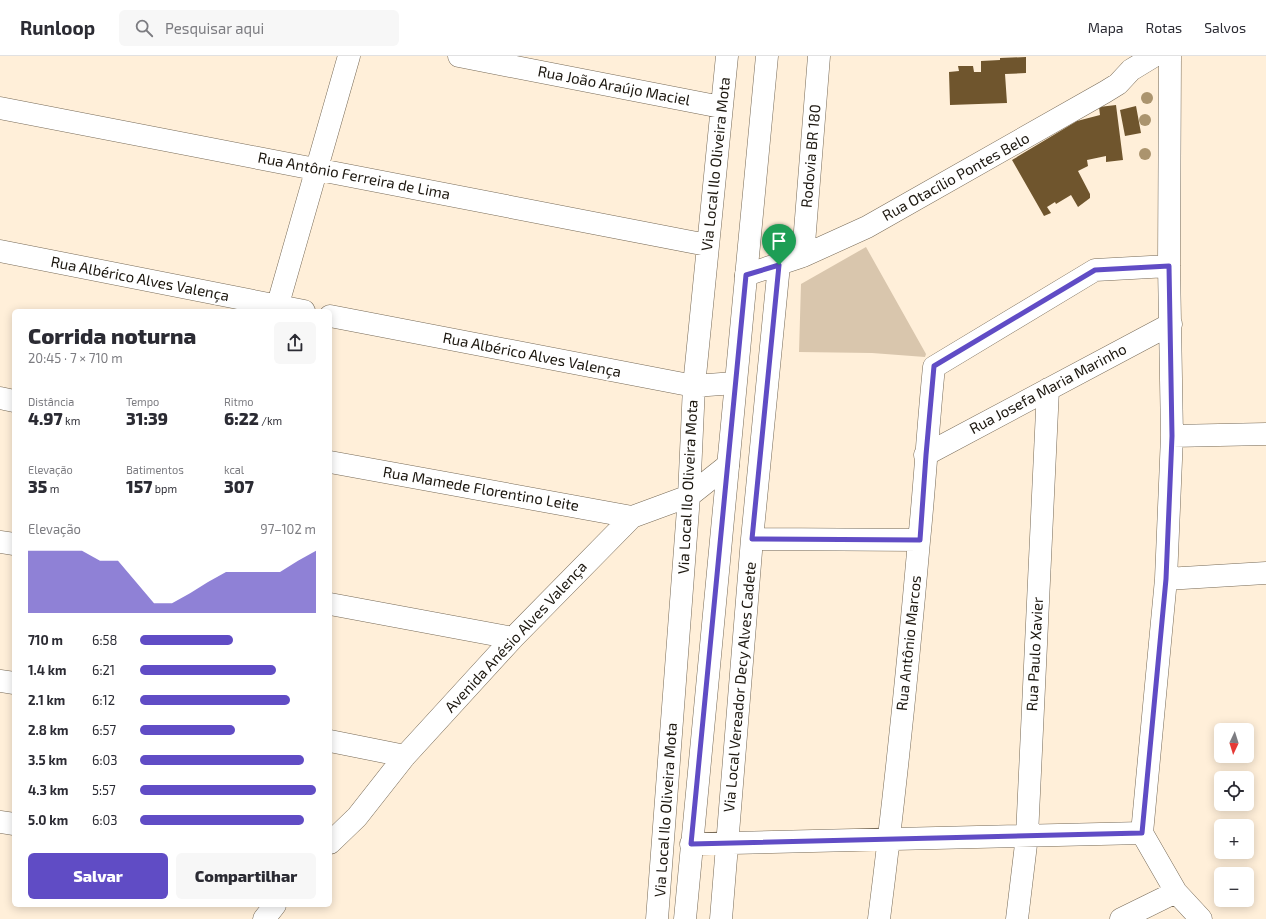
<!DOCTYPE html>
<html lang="pt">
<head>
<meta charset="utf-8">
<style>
	:root { --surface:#fff; --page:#f7f7f7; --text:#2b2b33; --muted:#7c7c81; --line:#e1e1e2; --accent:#604cc5 }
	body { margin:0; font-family:"Exo 2",sans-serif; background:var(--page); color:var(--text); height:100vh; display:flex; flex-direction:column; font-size:15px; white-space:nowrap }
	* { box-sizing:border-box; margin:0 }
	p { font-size:13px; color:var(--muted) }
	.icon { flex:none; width:22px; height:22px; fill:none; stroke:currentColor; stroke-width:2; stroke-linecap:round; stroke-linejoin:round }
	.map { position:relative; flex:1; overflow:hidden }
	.panel { position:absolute; left:12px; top:253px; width:320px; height:598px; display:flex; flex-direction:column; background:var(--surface); border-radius:6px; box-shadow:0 2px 10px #0003 }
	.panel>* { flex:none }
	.needle { width:26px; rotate:184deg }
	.tools { position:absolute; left:1214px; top:667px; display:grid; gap:8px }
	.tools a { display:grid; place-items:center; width:40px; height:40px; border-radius:6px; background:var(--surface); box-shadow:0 2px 10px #0003; font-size:20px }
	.pin { position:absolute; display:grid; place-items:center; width:34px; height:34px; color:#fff; margin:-41px -17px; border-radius:50% 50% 50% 0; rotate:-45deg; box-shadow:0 0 4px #0007 }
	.pin .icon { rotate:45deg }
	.round { display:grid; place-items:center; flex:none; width:42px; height:42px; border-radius:6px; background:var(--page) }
	.headline { display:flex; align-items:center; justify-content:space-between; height:68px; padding:0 16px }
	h1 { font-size:22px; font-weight:800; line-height:30px }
	.stats { display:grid; grid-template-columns:repeat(3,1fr); gap:6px; height:68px; padding:4px 16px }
	.stats div { display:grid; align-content:center }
	.stats b { font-size:17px; font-weight:800 }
	.stats small { font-size:11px; font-weight:400 }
	.stats p { font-size:11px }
	.chart { height:112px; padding:8px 16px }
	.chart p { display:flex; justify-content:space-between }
	.chart svg { width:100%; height:72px; margin-top:4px; fill:var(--accent); opacity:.7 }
	.action { display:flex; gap:8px; margin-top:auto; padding:8px 16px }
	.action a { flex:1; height:46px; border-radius:6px; background:var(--accent); color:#fff; font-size:16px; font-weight:800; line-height:46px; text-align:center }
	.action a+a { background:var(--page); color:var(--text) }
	ul { padding:0 16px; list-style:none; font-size:13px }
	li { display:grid; grid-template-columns:64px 48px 1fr; align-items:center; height:30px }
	li i { height:10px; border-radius:5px; background:var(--accent) }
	header { display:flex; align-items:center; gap:24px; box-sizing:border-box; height:56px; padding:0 20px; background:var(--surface); border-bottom:1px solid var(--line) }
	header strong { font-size:19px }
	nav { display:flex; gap:22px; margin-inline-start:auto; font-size:14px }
	.search { width:280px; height:36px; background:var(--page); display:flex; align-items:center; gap:10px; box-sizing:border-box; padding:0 14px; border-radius:6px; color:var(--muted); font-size:15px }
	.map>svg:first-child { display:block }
</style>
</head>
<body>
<header>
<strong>Runloop</strong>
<div class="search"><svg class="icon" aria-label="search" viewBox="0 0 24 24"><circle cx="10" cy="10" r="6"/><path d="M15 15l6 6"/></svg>Pesquisar aqui</div>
<nav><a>Mapa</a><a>Rotas</a><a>Salvos</a></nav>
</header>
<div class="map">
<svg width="1266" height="863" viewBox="0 0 1266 863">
	<rect width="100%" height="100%" fill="#ffefd9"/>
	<path fill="#d9c6ad" d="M866,191L926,298L925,301L872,297L799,296L801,228Z"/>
	<path fill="#6f552d" d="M1026,1V17L1005,18L1007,47L950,49L949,16L959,15L958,10H973L974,16H981V5L1000,4V2Z
		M1116,49L1123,104L1106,106V100L1087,104L1088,110L1078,115L1090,138V142L1078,151L1071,139L1056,148L1055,146L1047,151L1051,157L1044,160L1012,104L1077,65L1100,59L1099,51Z
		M1136,50L1141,77L1125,80L1120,54Z"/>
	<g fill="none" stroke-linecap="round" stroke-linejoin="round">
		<g stroke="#776a57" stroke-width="23">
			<path id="minor" d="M459,0L721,51
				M1170,0L1169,210L1172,380L1166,523L1142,777L1176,836L1201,863
				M0,52L707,189
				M0,195L304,255
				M803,200L819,0
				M746,219L803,200L867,171L1105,36L1118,28L1131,14L1154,0
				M276,255L349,0
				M330,260L694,330L735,327
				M0,342L14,345
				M1172,380L1266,378
				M925,399L1171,268
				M330,406L632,461
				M752,483L919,484
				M0,486L14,488
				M1166,523L1266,517
				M330,548L513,582
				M0,625L14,627
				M330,685L405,700
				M0,766L14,768
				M330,787L357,761L405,700L513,582L632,461L689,440L728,409
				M691,788L1142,777
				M264,863L275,849
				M657,863L689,440L694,330L727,0
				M721,863L752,483L779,209
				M879,863C895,737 908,611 919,485C925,427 928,369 934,311L1095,214L1169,210
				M1017,863L1027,780L1048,333
				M1121,863L1176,836"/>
		</g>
		<g stroke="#776a57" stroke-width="23">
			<path id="major" d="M685,863L767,0"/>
		</g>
		<use href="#minor" stroke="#fff" stroke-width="22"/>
		<use href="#major" stroke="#fff" stroke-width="22"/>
	</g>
	<g fill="#ab946e">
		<circle cx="1147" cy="42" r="6"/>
		<circle cx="1145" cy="64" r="6"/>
		<circle cx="1145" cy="98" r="6"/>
	</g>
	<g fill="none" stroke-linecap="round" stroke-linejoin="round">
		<g stroke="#fff" stroke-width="8">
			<path id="route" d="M779,209L752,483L920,484L926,399L934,310L1095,214L1169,210L1172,380L1166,523L1142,777L691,788L746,219Z"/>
		</g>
		<use href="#route" stroke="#604cc5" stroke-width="5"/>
	</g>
	<g text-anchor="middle" stroke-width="4" stroke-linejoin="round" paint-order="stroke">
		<g font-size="15" fill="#1c170f" stroke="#fff">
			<text transform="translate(614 30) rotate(11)" y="5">Rua João Araújo Maciel</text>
			<text transform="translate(811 100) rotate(-85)" y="5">Rodovia BR 180</text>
			<text transform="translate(716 108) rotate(-84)" y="5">Via Local Ilo Oliveira Mota</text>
			<text transform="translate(354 120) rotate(11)" y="5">Rua Antônio Ferreira de Lima</text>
			<text transform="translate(956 121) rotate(-29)" y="5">Rua Otacílio Pontes Belo</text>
			<text transform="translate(140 223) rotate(11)" y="5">Rua Albérico Alves Valença</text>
			<text transform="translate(532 299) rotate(11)" y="5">Rua Albérico Alves Valença</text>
			<text transform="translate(1048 333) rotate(-28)" y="5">Rua Josefa Maria Marinho</text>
			<text transform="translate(688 431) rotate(-87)" y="5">Via Local Ilo Oliveira Mota</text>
			<text transform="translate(481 433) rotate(10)" y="5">Rua Mamede Florentino Leite</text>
			<text transform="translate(516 581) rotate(-47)" y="5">Avenida Anésio Alves Valença</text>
			<text transform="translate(909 587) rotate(-84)" y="5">Rua Antônio Marcos</text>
			<text transform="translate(1035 598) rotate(-87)" y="5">Rua Paulo Xavier</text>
			<text transform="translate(740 631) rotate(-85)" y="5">Via Local Vereador Decy Alves Cadete</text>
			<text transform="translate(666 754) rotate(-86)" y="5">Via Local Ilo Oliveira Mota</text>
		</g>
	</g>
</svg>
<div class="tools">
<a><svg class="needle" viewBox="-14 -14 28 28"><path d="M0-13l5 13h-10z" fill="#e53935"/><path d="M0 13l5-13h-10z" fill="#7c7c81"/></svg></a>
<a><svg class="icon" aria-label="locate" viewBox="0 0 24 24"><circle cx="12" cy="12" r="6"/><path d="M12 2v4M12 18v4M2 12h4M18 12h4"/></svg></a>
<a>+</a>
<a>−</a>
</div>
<div class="pin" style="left:779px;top:209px;background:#1e9e55"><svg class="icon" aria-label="arrive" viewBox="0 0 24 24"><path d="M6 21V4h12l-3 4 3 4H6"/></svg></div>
<section class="panel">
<div class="headline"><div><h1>Corrida noturna</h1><p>20:45 · 7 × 710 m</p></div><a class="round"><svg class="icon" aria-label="share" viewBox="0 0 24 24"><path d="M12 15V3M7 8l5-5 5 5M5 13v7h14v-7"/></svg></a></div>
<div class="stats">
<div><p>Distância</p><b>4.97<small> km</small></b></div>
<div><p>Tempo</p><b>31:39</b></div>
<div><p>Ritmo</p><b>6:22<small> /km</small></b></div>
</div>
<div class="stats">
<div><p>Elevação</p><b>35<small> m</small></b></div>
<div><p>Batimentos</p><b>157<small> bpm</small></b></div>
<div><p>kcal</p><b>307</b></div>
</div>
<div class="chart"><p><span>Elevação</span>97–102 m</p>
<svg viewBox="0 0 160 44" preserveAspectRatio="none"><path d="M0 44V6L10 6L20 6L30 6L40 12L50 12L60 25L70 38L80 38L90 32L100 25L110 19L120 19L130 19L140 19L150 12L160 6V44z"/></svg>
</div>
<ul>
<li><b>710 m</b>6:58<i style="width:53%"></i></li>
<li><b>1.4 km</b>6:21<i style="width:77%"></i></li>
<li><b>2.1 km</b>6:12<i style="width:85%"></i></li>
<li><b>2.8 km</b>6:57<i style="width:54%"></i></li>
<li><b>3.5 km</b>6:03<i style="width:93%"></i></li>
<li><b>4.3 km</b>5:57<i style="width:100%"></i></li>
<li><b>5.0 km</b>6:03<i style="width:93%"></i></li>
</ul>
<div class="action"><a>Salvar</a><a>Compartilhar</a></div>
</section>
</div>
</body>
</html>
